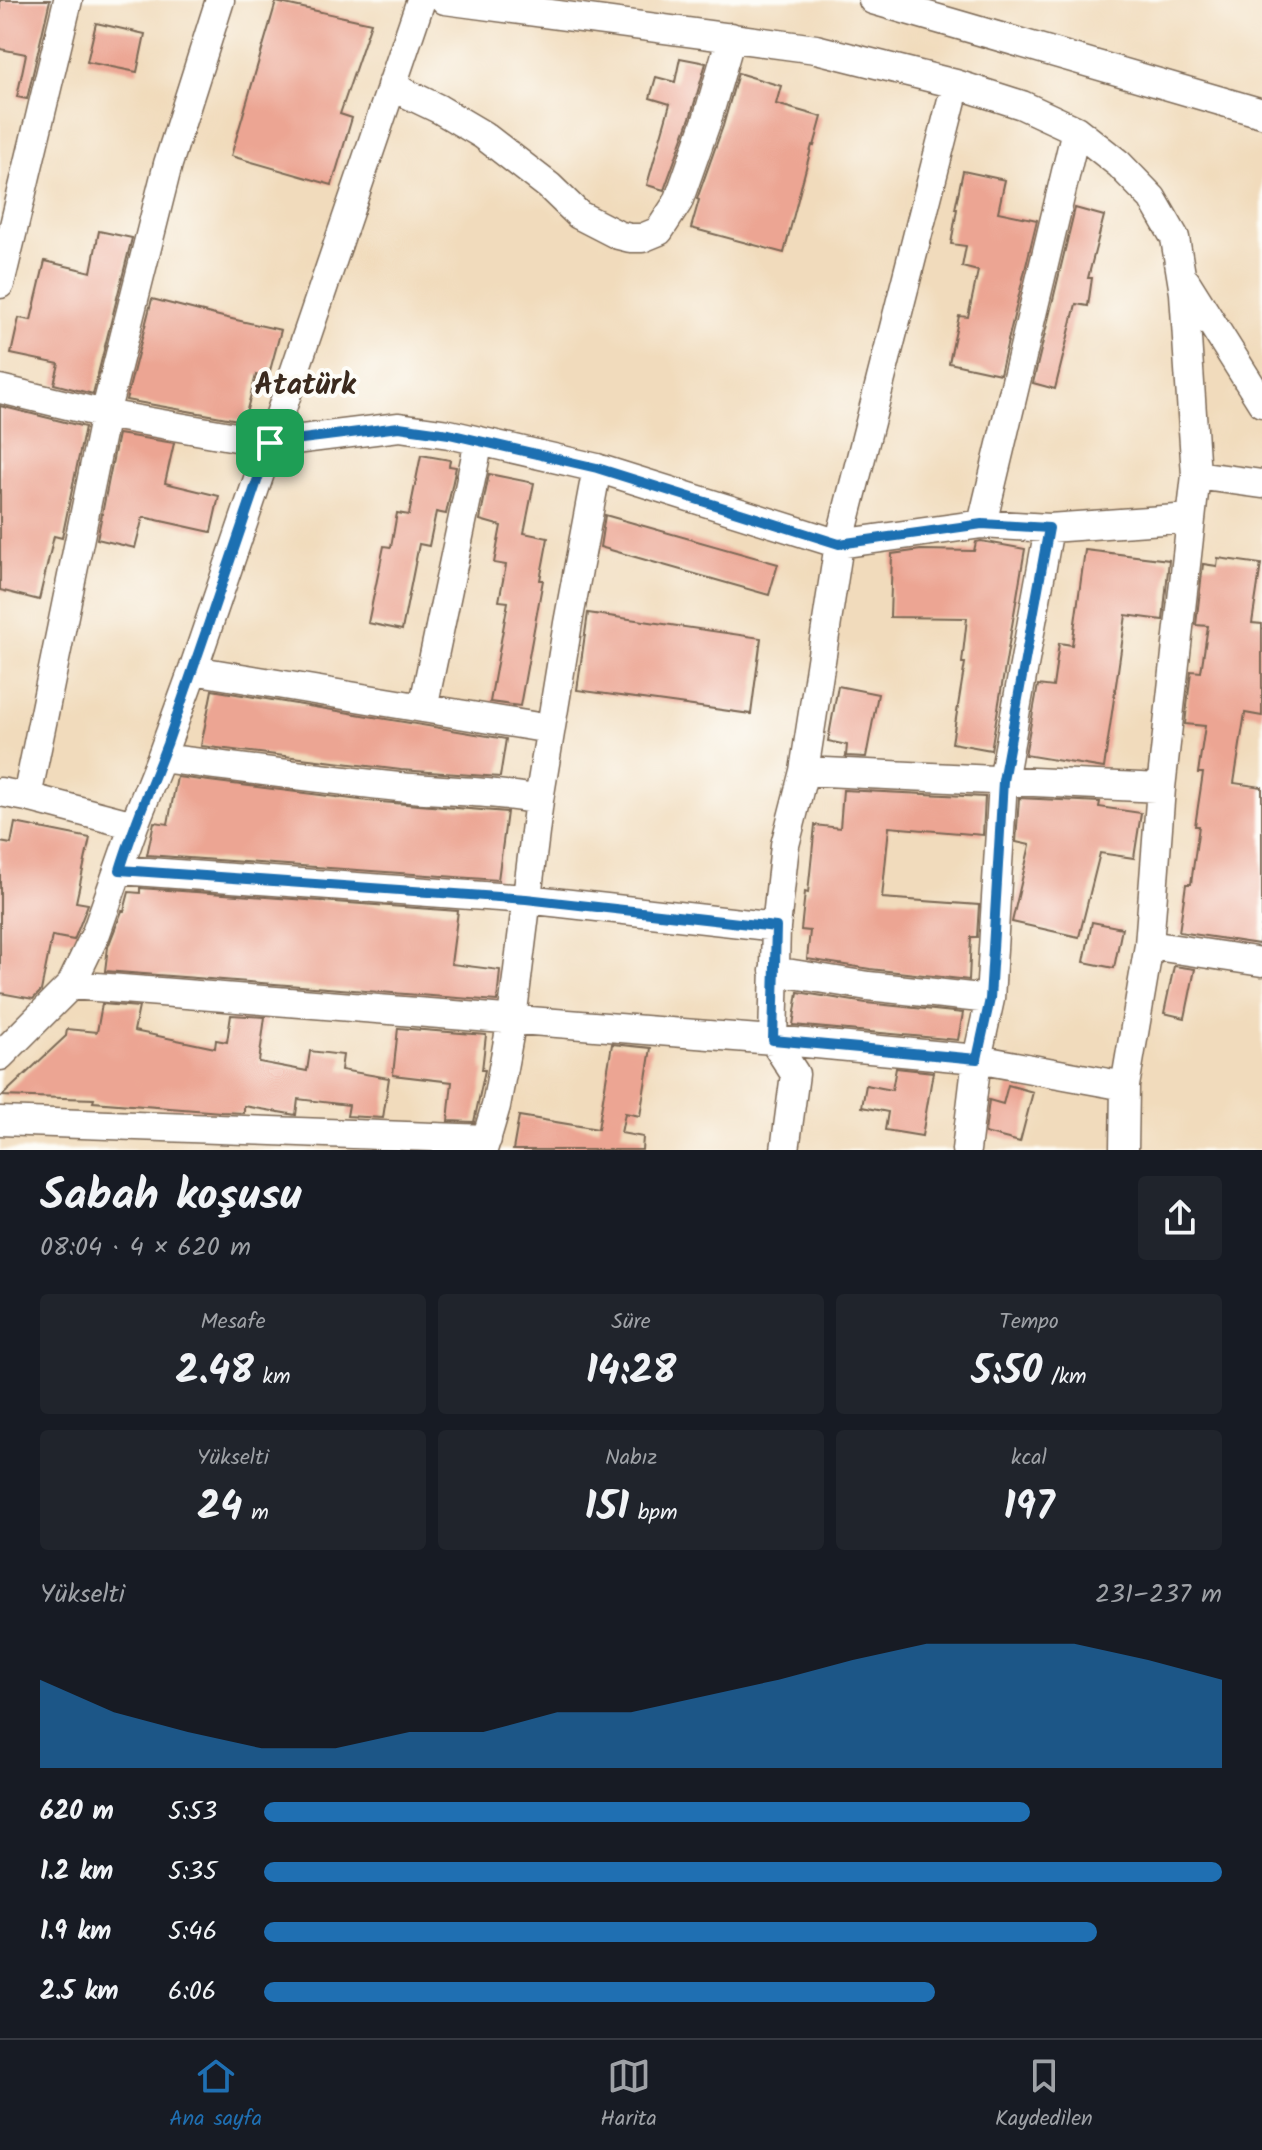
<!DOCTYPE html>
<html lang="tr">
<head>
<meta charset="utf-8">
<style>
	:root { --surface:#171b24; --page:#20242c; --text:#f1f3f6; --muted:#9ea1a6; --line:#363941; --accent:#1f6fb2 }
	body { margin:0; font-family:Kalam,sans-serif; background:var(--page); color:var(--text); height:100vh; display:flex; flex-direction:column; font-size:30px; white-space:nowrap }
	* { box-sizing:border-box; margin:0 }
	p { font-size:26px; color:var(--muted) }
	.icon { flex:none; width:44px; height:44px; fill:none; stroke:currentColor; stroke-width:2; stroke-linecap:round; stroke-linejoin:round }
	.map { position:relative; height:1150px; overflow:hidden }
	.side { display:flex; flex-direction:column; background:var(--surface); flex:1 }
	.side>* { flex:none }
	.pin { position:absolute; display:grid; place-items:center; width:68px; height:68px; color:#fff; margin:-34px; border-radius:16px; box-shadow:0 4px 12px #0006 }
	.round { display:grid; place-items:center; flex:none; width:84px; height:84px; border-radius:8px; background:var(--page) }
	.head { display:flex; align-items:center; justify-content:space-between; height:136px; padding:0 40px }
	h1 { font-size:44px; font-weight:700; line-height:60px }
	.figures { display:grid; grid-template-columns:repeat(3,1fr); gap:12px; height:136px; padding:8px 40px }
	.figures div { display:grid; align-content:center; border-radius:8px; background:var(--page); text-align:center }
	.figures b { font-size:40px; font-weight:700 }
	.figures small { font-size:22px; font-weight:400 }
	.figures p { font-size:22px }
	.chart { height:224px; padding:16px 40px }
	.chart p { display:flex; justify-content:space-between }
	.chart svg { width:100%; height:144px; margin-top:8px; fill:var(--accent); opacity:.7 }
	ul { padding:0 40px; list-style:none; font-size:26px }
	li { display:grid; grid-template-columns:128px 96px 1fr; align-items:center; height:60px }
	li i { height:20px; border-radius:10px; background:var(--accent) }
	.tabs { display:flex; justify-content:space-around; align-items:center; height:112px; border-top:2px solid var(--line); background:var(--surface); font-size:22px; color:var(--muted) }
	.tabs a { display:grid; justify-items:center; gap:4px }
	.tabs .active { color:var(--accent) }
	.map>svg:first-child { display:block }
</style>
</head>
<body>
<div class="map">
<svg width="1262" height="1150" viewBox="0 0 1262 1150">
	<rect width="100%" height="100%" fill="#fdfcf7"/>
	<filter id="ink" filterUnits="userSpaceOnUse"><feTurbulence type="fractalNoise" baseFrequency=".0125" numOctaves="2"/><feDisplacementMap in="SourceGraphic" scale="16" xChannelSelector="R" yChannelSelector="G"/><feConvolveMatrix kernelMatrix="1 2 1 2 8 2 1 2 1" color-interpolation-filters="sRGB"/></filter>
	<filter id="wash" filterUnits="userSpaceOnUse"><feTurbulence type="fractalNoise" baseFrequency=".006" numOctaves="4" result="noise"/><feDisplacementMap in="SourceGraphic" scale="32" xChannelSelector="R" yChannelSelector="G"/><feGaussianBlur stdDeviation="1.8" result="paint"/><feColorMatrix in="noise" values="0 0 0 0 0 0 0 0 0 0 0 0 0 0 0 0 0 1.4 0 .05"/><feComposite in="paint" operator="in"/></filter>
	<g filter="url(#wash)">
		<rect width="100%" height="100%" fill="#f1dbbc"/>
		<g id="blocks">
			<path fill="#eca593" d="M0,0H50L27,99L17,97L26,54L0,49Z
				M276,2L371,23L340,114L352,118L332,185L231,156Z
				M96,23L145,34L137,72L87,62Z
				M680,58L706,63L691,115L664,190L647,185L670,104L650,98L656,77L675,82Z
				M738,73L781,86L776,104L822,117L814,146L812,145L784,253L691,228L699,200L697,199L723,126Z
				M963,171L1005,180L998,212L1037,220L1000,374L949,363L959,316L968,317L978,271L962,267L966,246L951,244L957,209H955Z
				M1075,208L1104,216L1088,278H1092L1088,306L1076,304L1055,389L1033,383Z
				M99,231L132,238L93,394L54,384L59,364L11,354L19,318L31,320L45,261L91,272Z
				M152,299L223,317L281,330L268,378L256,375L244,421L126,400Z
				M0,406L85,427L62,538L54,536L39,600L0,590Z
				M118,434L174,443L165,483L219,496L211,532L143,517L135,548L97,539Z
				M421,455L450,460L449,466L456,467L446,514L436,512L429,546L419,544L402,630L368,623L384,546L391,547L397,513L409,515Z
				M489,474L534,483L524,533L548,538L540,580H543L520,706L490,702L508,602L499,601L506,565L494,563L501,526L480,520Z
				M605,515L778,564L769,595L600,547Z
				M981,541L1025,549L991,750L952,743L965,663H962L967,618L890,617L892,554L921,550L974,551L976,542Z
				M1085,550L1169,560L1163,620L1126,615L1104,768L1025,755L1038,685L1053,687L1059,643L1072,645Z
				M1218,558L1261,564L1252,623L1262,624V716L1245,713L1234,783L1262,787V925L1259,944L1179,932L1186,884H1191L1199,826H1195L1203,773H1198L1205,726L1185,724L1191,671L1201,672L1208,626L1196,625L1203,564L1217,566Z
				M588,613L761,638L751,714L577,690Z
				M838,686L878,694L866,757L846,756L847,745L828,741Z
				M212,690L506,739L500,777L401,770L201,746Z
				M177,777L368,801L507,812L498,880L147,855L154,822L168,824Z
				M843,790L985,797L983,835L889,827L882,898L979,905L977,937H971L969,980L870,969L807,959L810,931L801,930L805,892L808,893L815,825L840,828Z
				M1019,798L1100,802L1099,807L1141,813L1134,858L1100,853L1079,937L1012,922L1030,845L1016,842Z
				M15,823L90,838L76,902L88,904L74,940L52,936L41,991L33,999L0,993V842L11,844Z
				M140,888L458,911L451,964L500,970L497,1001L105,971L108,947L122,911H124L129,892L140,893Z
				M1092,922L1122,928L1114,968L1084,962Z
				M1174,966L1195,969L1185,1018L1164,1013Z
				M798,992L866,1003L963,1013L958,1040L793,1025Z
				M102,1004L139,1007L134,1031L215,1048L216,1040L227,1042L231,1015L265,1017L259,1062L307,1071L310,1051L343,1055L341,1070L389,1078L383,1118L347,1116L349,1105L298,1099L296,1115L244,1106V1113L221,1112L93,1102L94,1099L2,1096L66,1036L67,1029L97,1032Z
				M398,1028L486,1035L482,1070H485L474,1122L448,1121L452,1082L393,1075Z
				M612,1044L651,1048L640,1116L625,1113L621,1133L643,1137L642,1150H513L519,1116L598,1129Z
				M896,1068L933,1072L922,1136L885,1130L888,1112L862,1107L866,1085L892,1090Z
				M1008,1085L1033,1092L1020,1142L985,1133L989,1100L1003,1104Z"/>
		</g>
	</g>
	<g filter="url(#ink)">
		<use href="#blocks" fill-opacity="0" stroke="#7b6855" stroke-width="2"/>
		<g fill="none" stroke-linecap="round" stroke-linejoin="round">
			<g stroke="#7b6855" stroke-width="31">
				<path id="minor" d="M445,0L816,49L956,84L1022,105L1076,130L1119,164L1152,198L1175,238L1184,293L1196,475L1161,788L1149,945L1125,1086L1124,1150
					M873,0L1262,113
					M391,86L439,109L483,135L549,186L579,215L618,235L630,238H642L659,231L678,202L707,120L731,37
					M1186,282L1262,403
					M0,284L68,0
					M0,389L105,414L270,443L399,427L449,434L597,468L839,544L982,524L1049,528L1191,518
					M1196,475L1262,484
					M982,524L1076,130
					M193,670L550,729
					M423,708L479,441
					M161,758C241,768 320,779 399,787C445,791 493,791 539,800
					M804,771L1161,788
					M0,792L27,797L134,825
					M27,797L105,414L168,164L220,0
					M120,870L526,899L776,927
					M1149,945L1262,962
					M774,971L868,986L990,999
					M71,985L773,1040L977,1059L1125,1086
					M0,1056L71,985L96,933L134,825L161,758L193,670L421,0
					M0,1121L487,1139
					M483,1150L496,1106L512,1019L539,800L568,623L597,468
					M785,1150L795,1074L773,1040L776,927L785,845L804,771L839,544L956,84
					M966,1150L977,1059L990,999L1003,781L1049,528"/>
			</g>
			<use href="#minor" stroke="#fff" stroke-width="28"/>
		</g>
	</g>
	<g fill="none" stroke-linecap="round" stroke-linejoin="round" filter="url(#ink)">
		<g stroke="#fff" stroke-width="16">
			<path id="route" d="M399,427L449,434L597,468L839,544L982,524L1049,528L1003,781L990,999L977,1059L773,1040L776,927L526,899L120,870C133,827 151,786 167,744C202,644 236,543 270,443Z"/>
		</g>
		<use href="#route" stroke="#1f6fb2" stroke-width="10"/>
	</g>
	<g text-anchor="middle" stroke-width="8" stroke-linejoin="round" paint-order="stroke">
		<g font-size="30" font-weight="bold" fill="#3b2a1e" stroke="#fdfcf7">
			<text x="305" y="394">Atatürk</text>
		</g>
	</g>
</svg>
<div class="pin" style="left:270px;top:443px;background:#1e9e55"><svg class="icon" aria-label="arrive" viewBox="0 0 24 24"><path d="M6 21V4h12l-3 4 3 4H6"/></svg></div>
</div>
<section class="side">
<div class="head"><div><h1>Sabah koşusu</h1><p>08:04 · 4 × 620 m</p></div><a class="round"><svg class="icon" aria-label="share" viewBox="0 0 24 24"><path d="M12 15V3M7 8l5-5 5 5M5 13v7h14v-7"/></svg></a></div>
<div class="figures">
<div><p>Mesafe</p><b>2.48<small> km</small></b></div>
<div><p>Süre</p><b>14:28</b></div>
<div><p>Tempo</p><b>5:50<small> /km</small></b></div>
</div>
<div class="figures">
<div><p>Yükselti</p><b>24<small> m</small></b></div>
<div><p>Nabız</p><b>151<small> bpm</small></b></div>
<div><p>kcal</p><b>197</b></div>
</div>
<div class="chart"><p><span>Yükselti</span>231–237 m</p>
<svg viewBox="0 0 160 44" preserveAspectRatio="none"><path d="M0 44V17L10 27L20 33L30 38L40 38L50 33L60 33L70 27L80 27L90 22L100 17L110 11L120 6L130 6L140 6L150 11L160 17V44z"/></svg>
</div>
<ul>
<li><b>620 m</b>5:53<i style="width:80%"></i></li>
<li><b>1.2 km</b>5:35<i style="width:100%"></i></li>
<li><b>1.9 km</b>5:46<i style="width:87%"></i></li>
<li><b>2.5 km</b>6:06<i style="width:70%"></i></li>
</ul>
</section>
<nav class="tabs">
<a class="active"><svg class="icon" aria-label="home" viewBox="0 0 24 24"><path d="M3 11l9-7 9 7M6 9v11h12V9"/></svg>Ana sayfa</a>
<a><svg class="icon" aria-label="map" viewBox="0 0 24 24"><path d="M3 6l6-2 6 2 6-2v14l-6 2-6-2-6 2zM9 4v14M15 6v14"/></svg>Harita</a>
<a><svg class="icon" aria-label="saved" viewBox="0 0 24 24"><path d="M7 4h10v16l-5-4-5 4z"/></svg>Kaydedilen</a>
</nav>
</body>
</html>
